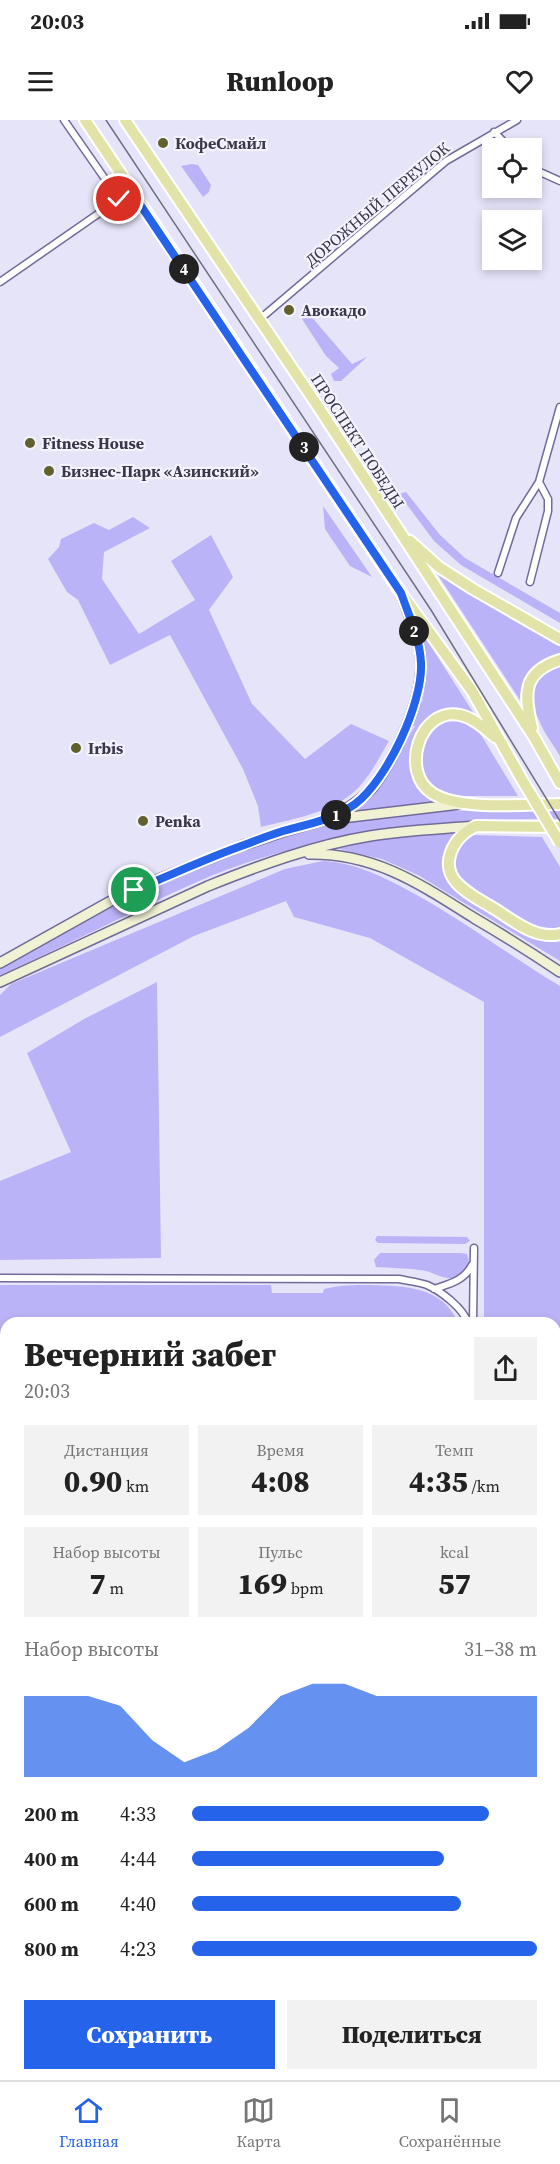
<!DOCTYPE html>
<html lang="ru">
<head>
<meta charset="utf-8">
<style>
	:root { --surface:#fff; --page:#f2f2f2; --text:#222; --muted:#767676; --line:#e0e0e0; --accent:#2563eb }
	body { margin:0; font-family:"Source Serif 4",serif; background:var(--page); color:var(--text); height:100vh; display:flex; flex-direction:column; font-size:22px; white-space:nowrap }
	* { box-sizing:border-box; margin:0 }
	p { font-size:20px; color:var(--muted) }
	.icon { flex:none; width:33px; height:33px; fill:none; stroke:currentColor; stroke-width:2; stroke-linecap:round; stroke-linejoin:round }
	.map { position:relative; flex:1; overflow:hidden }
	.panel { position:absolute; left:0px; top:1197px; width:561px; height:764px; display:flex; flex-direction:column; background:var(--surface); border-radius:18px 18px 0 0; box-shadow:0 3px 9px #0003 }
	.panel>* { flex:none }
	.fabs { position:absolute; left:482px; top:18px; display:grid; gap:12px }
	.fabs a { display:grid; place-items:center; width:60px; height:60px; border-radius:0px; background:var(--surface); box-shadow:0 3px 9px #0003; font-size:30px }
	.pin { position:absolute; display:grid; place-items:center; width:51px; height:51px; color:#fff; margin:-26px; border:3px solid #fff; border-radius:50%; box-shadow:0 2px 6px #0007 }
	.km { position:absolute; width:30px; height:30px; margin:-15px; border-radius:50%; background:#222; color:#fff; font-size:16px; line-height:30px; text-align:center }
	.round { display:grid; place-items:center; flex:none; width:63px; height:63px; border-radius:0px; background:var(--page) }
	.overview { display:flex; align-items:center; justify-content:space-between; height:102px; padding:0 24px }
	h1 { font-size:33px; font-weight:800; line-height:45px }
	.figures { display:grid; grid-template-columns:repeat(3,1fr); gap:9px; height:102px; padding:6px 24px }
	.figures div { display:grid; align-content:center; border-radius:0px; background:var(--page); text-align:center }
	.figures b { font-size:30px; font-weight:800 }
	.figures small { font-size:16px; font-weight:400 }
	.figures p { font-size:16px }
	.chart { height:168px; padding:12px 24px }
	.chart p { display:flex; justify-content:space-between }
	.chart svg { width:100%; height:108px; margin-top:6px; fill:var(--accent); opacity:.7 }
	.action { display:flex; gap:12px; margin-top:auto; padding:12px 24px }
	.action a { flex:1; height:69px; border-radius:0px; background:var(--accent); color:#fff; font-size:24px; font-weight:800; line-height:69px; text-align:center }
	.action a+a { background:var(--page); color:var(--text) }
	ul { padding:0 24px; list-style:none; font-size:20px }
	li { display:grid; grid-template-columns:96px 72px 1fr; align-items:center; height:45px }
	li i { height:15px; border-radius:8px; background:var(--accent) }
	.status { display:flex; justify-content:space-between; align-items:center; height:42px; padding:0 30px; background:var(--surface); direction:ltr }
	.status svg { height:16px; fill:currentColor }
	header { display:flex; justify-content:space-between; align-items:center; height:78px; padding:0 24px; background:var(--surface); font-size:27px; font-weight:800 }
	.tab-bar { display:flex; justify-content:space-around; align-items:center; height:84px; border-top:2px solid var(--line); background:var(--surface); font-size:16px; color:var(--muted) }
	.tab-bar a { display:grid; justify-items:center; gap:3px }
	.tab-bar .on { color:var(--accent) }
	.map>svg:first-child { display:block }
</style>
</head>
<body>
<div class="status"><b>20:03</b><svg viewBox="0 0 49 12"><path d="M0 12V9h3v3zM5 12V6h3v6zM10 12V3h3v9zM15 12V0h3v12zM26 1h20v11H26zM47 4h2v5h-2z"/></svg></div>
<header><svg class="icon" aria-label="menu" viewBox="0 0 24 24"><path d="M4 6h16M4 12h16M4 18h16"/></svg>Runloop<svg class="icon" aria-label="heart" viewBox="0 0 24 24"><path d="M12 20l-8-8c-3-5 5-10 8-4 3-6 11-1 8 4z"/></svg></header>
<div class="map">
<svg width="560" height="1960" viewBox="0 0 560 1960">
	<rect width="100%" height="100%" fill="#e5e4f9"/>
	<path fill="#bbb3f7" d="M192,44L198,45L211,65L209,72L203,77L181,46Z
		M309,194L352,244L367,237L341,261H334L331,254L339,248L326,236L302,199Z
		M406,372L440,415L465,438L560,493V503L461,445L434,421L399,374Z
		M323,386L372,457L350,446L325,409Z
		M133,397L150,408L104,432L102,459L139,514L195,480L171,441L211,415L233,457L209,490L252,584L305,639L351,604L389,621C381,634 374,649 364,661C341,692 295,698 261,707L258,686L243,649L170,515L110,545L78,480L67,472L48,439L59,427L61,419L94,403L109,410Z
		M438,455L560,524V536C536,539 521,555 520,580Z
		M423,514L478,600L451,591L416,619L411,634L416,659L445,682L351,694L379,666L415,606H412L419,582L422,583C427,559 428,539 423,514Z
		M560,544V636L544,611L530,581C536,558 537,552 560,544Z
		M442,600H458L478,610L518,676H455L437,668L423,655L419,637L431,608Z
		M560,689V699C449,699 349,708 243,744C201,758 162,778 123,797C82,817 41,836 0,856V847C114,784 234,718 365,699C430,690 495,689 560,689Z
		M457,711C447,728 438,743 448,762L527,813L545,821H560V841L418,755L382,739L335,728L388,718Z
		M473,715L542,717L560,747V809C556,810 550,811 546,810C524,808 471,767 454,751C453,737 458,719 473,715Z
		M323,741C356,743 384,757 413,773C464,801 510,836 560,866V1595H555V1203H484V882L370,818L294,797L286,781L194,816L0,917V875L11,864L285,749Z
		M157,862L161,1138L0,1140V1061L71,1032L27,933L84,899Z
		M377,1116L467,1117L470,1121L465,1124L378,1123L375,1120Z
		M380,1133H461L467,1134C470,1142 469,1146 464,1152C452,1167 435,1151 420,1150C405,1148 390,1148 376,1147L374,1140Z
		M0,1165H271L272,1173H323L324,1169C339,1165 354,1165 370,1165C404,1166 443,1166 458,1203H6V1588H0Z
		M41,1955H122V1960H41Z"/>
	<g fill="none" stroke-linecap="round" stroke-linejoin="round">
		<g stroke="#716b99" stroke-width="9">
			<path id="street" d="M64,0L119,79
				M494,12L510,28
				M531,48L560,61
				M0,162L131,71
				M260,199L446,41L517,0
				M498,453L516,398L539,362
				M530,462L548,391V379L539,362L560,287
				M0,1158L399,1159C408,1161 418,1162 427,1165C441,1171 463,1188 468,1203
				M434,1169C449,1164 464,1161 472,1145
				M473,1203L474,1128
				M0,1605H6
				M555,1606H560
				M472,1960V1954"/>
		</g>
		<g stroke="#716b99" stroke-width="12">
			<path id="secondary" d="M332,697C347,689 362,680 373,667C395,638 422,581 421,544C421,522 410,499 403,478
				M309,734C375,733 420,764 474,798C503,815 532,833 560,852
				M0,843L109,782L134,769L241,726L282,712L325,700L460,684
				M0,862L208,766C260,745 315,725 370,716C405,710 440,709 476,706"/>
		</g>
		<g stroke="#fff" stroke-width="14">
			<path id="primary" d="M85,0L401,473L472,571L521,658
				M125,0L317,285L534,617L560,663
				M410,421L439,447L473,469L560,519
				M532,608C524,574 522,552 560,540
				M495,617C485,609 474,598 460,595C419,587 400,652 432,673C458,691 528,684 560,684
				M560,707L476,706C464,712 456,719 451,732C440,762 472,775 493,788C513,800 535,820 560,814"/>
		</g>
		<use href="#street" stroke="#fff" stroke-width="6"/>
		<use href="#secondary" stroke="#f1f1d4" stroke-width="9"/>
		<use href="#primary" stroke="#e2e3a9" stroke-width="10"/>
		<path stroke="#706e83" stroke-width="1.5" d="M106,0L431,490L560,701"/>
		<g stroke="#fff" stroke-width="14" stroke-linecap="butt">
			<path id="primary-bridge" d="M521,658L560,723"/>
		</g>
		<use href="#primary-bridge" stroke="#e2e3a9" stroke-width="10"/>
	</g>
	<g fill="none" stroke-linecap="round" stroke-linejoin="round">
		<g stroke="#fff" stroke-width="12">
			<path id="route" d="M119,79L131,71L401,473C409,496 420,519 421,543C423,583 387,660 355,684C333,700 309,704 283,711C270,715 257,720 244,725C207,738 171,755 134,770"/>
		</g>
		<use href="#route" stroke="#2563eb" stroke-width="8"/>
	</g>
	<g fill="#60612e" stroke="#f3f2fd" stroke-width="2">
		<circle cx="163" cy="23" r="6"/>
		<circle cx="289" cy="190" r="6"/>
		<circle cx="30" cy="323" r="6"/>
		<circle cx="49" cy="351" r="6"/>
		<circle cx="76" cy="628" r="6"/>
		<circle cx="143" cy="701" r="6"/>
	</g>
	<g text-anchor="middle" stroke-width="4.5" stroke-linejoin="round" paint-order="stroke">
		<g font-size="16" font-weight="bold" fill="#3a374c" stroke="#f3f2fd" text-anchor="start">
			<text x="175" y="29">КофеСмайл</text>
			<text x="301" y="196">Авокадо</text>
			<text x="42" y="329">Fitness House</text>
			<text x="61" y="357">Бизнес-Парк «Азинский»</text>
			<text x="88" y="634">Irbis</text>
			<text x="155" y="707">Penka</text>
		</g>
		<g font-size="16" fill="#3a374c" stroke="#f3f2fd">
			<text transform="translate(377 84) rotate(-40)" y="6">ДОРОЖНЫЙ ПЕРЕУЛОК</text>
			<text transform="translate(358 321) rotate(57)" y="6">ПРОСПЕКТ ПОБЕДЫ</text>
		</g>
	</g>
</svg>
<div class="fabs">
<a><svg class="icon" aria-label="locate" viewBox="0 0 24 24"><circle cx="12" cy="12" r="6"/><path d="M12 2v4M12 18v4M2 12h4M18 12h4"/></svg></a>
<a><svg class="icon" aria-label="layers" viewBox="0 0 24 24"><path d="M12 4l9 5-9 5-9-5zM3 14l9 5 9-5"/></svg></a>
</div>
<div class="pin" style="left:134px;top:770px;background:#1e9e55"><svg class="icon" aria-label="arrive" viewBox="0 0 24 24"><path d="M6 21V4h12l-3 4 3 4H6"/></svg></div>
<div class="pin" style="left:119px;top:79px;background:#d93025"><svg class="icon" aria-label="check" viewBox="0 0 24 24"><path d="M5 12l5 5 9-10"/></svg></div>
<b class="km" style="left:336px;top:695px">1</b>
<b class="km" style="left:414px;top:511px">2</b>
<b class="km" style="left:304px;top:327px">3</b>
<b class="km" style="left:184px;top:149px">4</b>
<section class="panel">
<div class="overview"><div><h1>Вечерний забег</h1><p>20:03</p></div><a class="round"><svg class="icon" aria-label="share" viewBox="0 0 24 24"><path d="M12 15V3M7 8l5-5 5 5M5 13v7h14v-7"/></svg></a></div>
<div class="figures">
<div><p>Дистанция</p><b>0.90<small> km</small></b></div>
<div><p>Время</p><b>4:08</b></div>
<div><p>Темп</p><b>4:35<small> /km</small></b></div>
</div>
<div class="figures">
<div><p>Набор высоты</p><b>7<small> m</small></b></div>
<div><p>Пульс</p><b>169<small> bpm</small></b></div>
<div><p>kcal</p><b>57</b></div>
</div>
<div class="chart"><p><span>Набор высоты</span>31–38 m</p>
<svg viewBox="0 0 160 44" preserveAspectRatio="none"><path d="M0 44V11L10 11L20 11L30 15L40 29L50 38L60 33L70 24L80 11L90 6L100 6L110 11L120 11L130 11L140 11L150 11L160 11V44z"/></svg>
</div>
<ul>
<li><b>200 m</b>4:33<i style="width:86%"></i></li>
<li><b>400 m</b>4:44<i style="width:73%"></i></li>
<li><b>600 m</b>4:40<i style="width:78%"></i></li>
<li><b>800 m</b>4:23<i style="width:100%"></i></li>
</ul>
<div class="action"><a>Сохранить</a><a>Поделиться</a></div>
</section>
</div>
<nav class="tab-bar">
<a class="on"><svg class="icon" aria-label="home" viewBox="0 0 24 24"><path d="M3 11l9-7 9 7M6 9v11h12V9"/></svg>Главная</a>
<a><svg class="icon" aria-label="map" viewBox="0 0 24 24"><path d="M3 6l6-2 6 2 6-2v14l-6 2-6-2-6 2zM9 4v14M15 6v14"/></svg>Карта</a>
<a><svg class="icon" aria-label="saved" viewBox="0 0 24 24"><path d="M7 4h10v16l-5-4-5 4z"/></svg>Сохранённые</a>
</nav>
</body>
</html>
